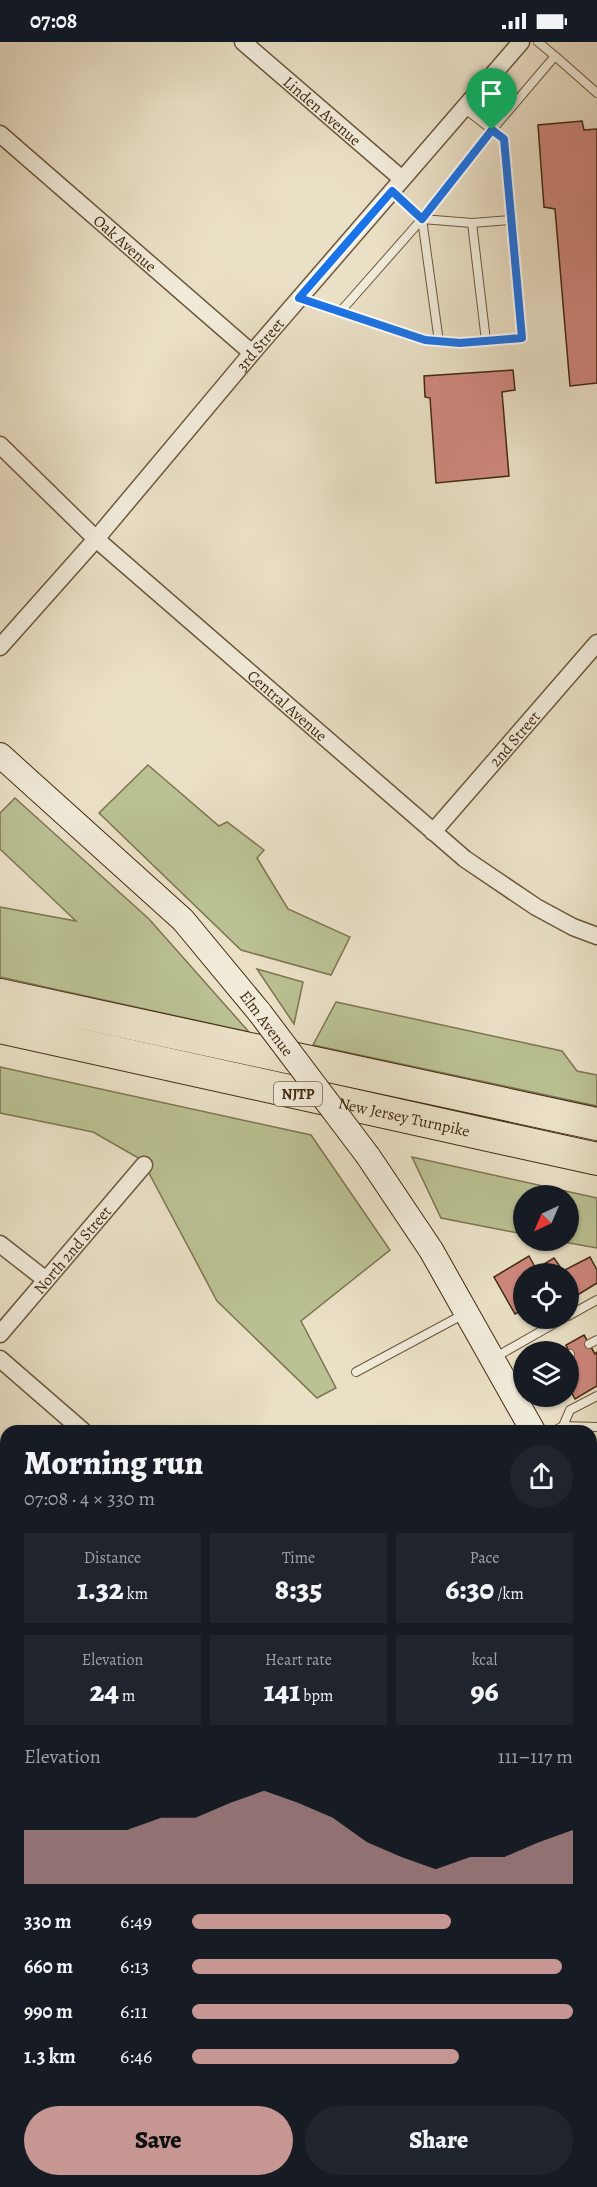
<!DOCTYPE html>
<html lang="en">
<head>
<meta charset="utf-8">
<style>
	:root { --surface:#171b24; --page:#20242c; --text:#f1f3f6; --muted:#9ea1a6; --accent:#c59692 }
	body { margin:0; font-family:Alegreya,serif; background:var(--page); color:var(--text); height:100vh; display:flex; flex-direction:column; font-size:22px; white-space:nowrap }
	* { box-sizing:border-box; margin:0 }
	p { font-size:20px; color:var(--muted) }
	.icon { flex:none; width:33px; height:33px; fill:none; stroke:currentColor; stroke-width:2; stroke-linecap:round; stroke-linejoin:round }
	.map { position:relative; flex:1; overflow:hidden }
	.panel { position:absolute; left:0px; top:1383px; width:597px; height:762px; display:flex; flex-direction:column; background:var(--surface); border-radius:18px 18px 0 0; box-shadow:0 2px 4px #0004 }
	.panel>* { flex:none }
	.needle { width:39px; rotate:224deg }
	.tools { position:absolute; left:513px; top:1143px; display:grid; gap:12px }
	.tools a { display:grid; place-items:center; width:66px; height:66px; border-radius:50%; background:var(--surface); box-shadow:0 2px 4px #0004; font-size:30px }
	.pin { position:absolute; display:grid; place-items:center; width:51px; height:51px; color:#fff; margin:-62px -26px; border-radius:50% 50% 50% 0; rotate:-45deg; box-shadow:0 0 6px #0007 }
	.pin .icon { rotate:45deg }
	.round { display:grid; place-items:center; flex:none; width:63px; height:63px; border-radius:32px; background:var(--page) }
	.head { display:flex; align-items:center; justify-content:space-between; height:102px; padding:0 24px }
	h1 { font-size:33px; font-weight:800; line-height:45px }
	.figures { display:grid; grid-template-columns:repeat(3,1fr); gap:9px; height:102px; padding:6px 24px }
	.figures div { display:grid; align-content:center; border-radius:0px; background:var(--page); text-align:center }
	.figures b { font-size:30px; font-weight:800 }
	.figures small { font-size:16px; font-weight:400 }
	.figures p { font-size:16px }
	.chart { height:168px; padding:12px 24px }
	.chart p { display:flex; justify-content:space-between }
	.chart svg { width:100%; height:108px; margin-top:6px; fill:var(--accent); opacity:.7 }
	.action { display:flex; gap:12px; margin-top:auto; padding:12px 24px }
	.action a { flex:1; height:69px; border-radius:36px; background:var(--accent); color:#111; font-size:24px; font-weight:800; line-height:69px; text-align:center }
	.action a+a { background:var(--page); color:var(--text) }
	ul { padding:0 24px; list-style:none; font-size:20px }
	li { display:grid; grid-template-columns:96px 72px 1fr; align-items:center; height:45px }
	li i { height:15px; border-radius:8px; background:var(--accent) }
	.status { display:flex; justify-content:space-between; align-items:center; height:42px; padding:0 30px; background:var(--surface); direction:ltr }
	.status svg { height:16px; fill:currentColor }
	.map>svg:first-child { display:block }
</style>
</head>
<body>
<div class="status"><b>07:08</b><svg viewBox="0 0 49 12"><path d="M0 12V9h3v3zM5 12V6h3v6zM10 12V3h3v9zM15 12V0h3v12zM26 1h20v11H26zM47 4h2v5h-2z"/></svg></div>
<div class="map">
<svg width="597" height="2145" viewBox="0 0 597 2145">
	<rect width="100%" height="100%" fill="#eae0c6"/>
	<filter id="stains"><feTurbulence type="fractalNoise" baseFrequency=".00333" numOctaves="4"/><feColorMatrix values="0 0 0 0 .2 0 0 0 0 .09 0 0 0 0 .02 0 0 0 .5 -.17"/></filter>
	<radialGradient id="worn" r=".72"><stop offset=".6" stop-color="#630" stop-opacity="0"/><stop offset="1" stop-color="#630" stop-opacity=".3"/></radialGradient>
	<path fill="#bac193" stroke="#7e7550" stroke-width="1.5" d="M148,723L219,784L227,780L264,808L257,816L288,867L350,895L331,933L241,908L99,771Z
		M15,756L149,877L249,990L0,935V865L76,879L0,807V771Z
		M257,927L303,940L294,982Z
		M336,960L562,1009L577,1029L597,1033V1064L313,1003Z
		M0,1025L311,1093L390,1208L301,1279L336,1346L317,1356L217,1259L142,1118L93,1090L0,1071Z
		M412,1115L597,1156V1206L558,1199L568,1198V1154H524L523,1192L441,1176Z
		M597,1920V2145H501L503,2139H591V1933Z"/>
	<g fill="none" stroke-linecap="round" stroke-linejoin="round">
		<path stroke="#768270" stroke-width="4.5" d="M591,2035L597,2022
			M541,2145L544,2139"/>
	</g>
	<path fill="#ce887e" stroke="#42290e" stroke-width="1.5" d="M582,79L584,88L597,87V341L570,344L555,167L544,165L538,83Z
		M513,328L515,348L502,350L509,434L436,441L430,356L425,355L424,334Z
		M529,1214L536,1227L554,1216L563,1229L590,1215L597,1228V1241L568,1259V1232H524V1267L515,1272L494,1235Z
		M584,1293L595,1312L597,1310V1344L575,1357L568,1344V1326L575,1323L566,1303Z
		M591,1659L597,1674V1713L591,1697Z
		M591,1749L597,1753V1867L591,1878Z
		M4,2071L6,2075V2118L0,2121V2073Z
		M403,2139H474L472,2145H401Z"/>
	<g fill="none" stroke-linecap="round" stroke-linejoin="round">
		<g stroke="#6c573c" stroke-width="10">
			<path id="lane" d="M538,0L555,14
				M392,149L422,177
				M472,181L486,299
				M299,257L425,298L460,301L522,296L504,97L464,66
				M340,270L422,177L492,88L555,14L597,51
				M439,300L422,177L472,181L511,178
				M568,1274L597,1258
				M589,1302L597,1298
				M568,1313L570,1312
				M494,1316L564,1276
				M356,1330L466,1271
				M563,1384L570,1368L597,1354
				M554,1389L563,1384L597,1385
				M591,1616L597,1626
				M0,1693L6,1698
				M591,1726L597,1728
				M0,1765L6,1758
				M5,2030H6
				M20,2145L30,2139
				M340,2145L343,2139
				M375,2145L378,2139"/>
		</g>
		<g stroke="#6c573c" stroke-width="19">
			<g id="street">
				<path id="s1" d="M243,0L402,137"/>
				<path id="s2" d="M0,92L252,311"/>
				<path id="s3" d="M0,403L96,497L465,817L536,865L573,885L597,894"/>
				<path id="s4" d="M0,605L96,497L252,311L521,0"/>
				<path id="s5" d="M433,790L597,601"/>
				<path d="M0,1202L46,1238"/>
				<path id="s6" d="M0,1292L144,1123"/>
				<path d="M0,1317L83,1389"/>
				<path d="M0,1620L6,1625"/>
				<path d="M0,1943L6,1954"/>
				<path d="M123,2139L130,2145"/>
			</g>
		</g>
		<g stroke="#42290e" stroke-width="26">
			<path id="secondary" d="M0,713L183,878L260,971
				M368,1114L431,1208L533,1389
				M591,1496L597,1508"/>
		</g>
		<g stroke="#42290e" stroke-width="29">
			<path id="primary" d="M591,1417H597
				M591,1556L597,1553
				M591,1591L597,1587
				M0,1887L6,1884
				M0,1923L6,1920"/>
		</g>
		<g stroke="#42290e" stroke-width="34">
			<g id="highway">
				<path d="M0,953L597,1082"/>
				<path id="s7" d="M0,985L597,1117"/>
			</g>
		</g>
		<use href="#lane" stroke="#f1ebda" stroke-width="8"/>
		<use href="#street" stroke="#f1ebda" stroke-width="16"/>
		<use href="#secondary" stroke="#f1ebda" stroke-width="24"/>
		<use href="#primary" stroke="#eae0c6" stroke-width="27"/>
		<use href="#highway" stroke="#eae0c6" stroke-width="32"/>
		<g stroke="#42290e" stroke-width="26" stroke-linecap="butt">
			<path id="secondary-bridge" d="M260,971L368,1114"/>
		</g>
		<use href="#secondary-bridge" stroke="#f1ebda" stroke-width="24"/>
	</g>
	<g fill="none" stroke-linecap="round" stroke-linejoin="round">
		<g stroke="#fff" stroke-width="12">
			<path id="route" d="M492,88L504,97L522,296L460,301L425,298L299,256L392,149L422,177Z"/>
		</g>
		<use href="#route" stroke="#1a73e8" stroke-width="8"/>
	</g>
	<g text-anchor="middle" stroke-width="4.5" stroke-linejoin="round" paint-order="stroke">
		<rect fill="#f1ebda" stroke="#76634b" stroke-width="1.5" x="274" y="1040" width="48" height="24" rx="4.5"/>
		<g font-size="15" font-weight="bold" fill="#42290e">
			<text x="298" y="1057">NJTP</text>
		</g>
		<g font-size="16" fill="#42290e" stroke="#f1ebda">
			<text dy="6" stroke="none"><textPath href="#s1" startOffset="105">Linden Avenue</textPath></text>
			<text dy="6" stroke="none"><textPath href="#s2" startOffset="166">Oak Avenue</textPath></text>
			<text dy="6" stroke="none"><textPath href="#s4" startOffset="399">3rd Street</textPath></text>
			<text dy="6" stroke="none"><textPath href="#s3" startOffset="388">Central Avenue</textPath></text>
			<text dy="6" stroke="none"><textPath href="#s5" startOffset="124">2nd Street</textPath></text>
			<text transform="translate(267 981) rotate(53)" y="6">Elm Avenue</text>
			<text dy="6" stroke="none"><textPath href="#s7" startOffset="414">New Jersey Turnpike</textPath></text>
			<text dy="6" stroke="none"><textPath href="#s6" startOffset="111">North 2nd Street</textPath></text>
		</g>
	</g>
	<rect width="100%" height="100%" filter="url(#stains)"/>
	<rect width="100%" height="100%" fill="url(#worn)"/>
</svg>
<div class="tools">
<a><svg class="needle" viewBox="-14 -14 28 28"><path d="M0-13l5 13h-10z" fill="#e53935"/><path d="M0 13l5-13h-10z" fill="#9ea1a6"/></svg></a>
<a><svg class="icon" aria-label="locate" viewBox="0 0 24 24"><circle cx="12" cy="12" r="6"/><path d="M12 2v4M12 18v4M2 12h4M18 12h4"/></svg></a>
<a><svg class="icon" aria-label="layers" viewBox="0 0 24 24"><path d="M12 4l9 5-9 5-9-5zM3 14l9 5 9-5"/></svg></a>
</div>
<div class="pin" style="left:492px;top:88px;background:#1e9e55"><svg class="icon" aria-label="arrive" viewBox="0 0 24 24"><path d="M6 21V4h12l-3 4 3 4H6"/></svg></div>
<section class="panel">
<div class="head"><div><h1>Morning run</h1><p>07:08 · 4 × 330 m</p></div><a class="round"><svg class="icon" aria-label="share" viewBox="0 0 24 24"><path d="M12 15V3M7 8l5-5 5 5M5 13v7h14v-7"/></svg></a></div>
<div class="figures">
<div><p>Distance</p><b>1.32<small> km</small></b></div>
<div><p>Time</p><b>8:35</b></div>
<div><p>Pace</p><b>6:30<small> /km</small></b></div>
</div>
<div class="figures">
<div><p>Elevation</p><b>24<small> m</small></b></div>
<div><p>Heart rate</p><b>141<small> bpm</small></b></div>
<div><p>kcal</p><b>96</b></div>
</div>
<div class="chart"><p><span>Elevation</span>111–117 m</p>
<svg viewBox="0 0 160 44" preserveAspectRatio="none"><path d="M0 44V22L10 22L20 22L30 22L40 17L50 17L60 11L70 6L80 11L90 17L100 27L110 33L120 38L130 33L140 33L150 27L160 22V44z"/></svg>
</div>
<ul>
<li><b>330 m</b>6:49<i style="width:68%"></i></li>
<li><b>660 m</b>6:13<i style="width:97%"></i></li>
<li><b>990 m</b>6:11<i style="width:100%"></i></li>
<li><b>1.3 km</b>6:46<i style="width:70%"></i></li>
</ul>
<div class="action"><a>Save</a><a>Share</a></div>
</section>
</div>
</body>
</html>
